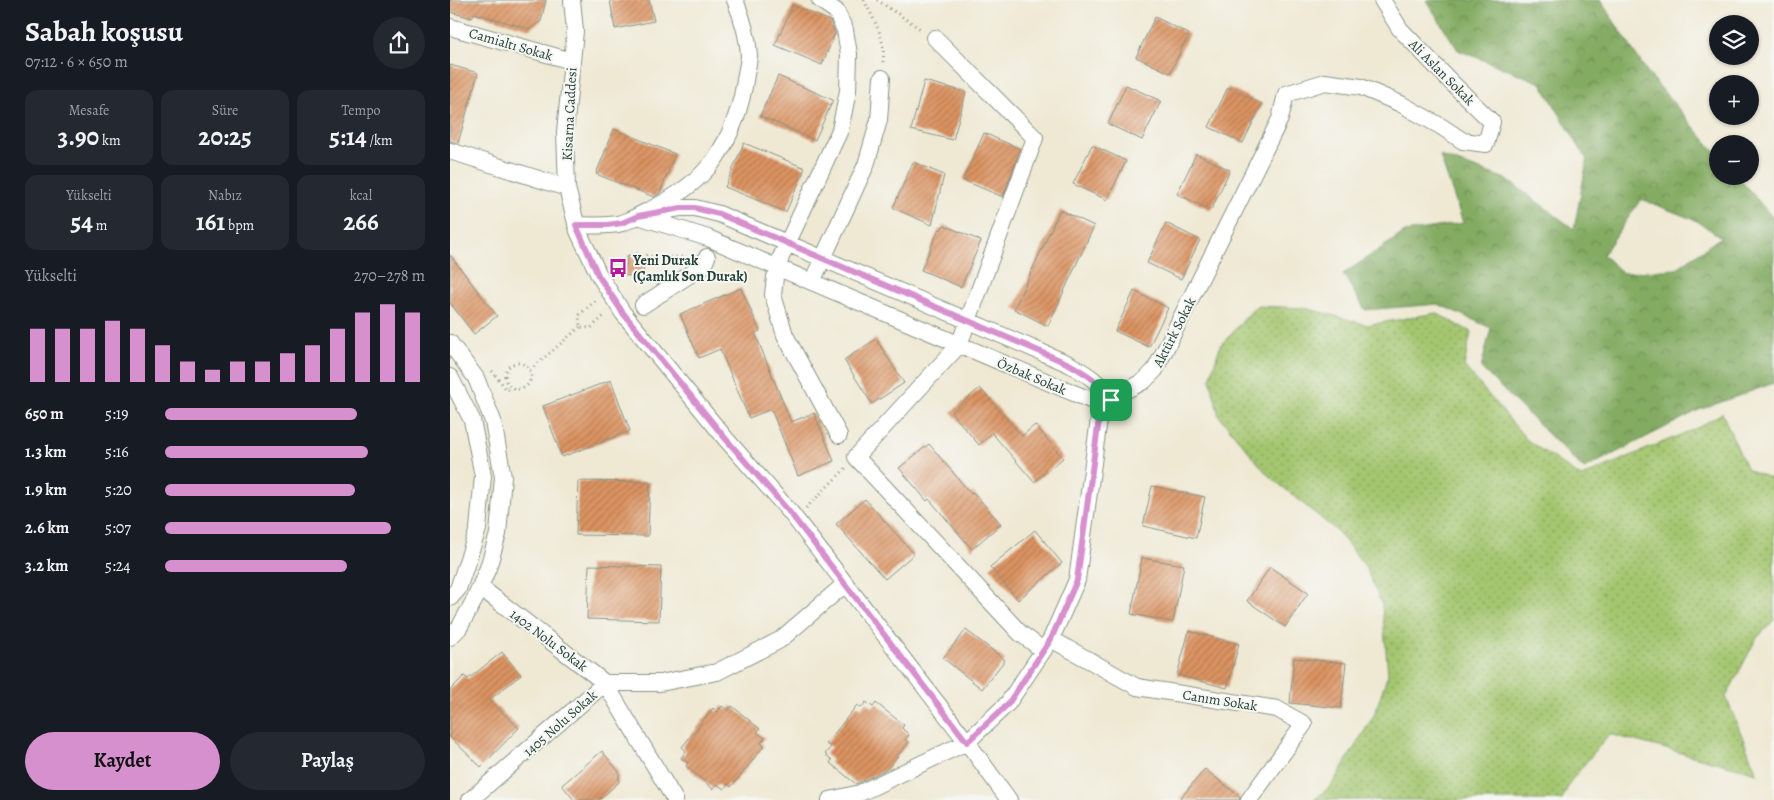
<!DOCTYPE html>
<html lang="tr">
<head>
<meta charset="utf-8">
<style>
	:root { --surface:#171b24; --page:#242831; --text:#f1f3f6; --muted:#9ea1a6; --accent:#d690ce }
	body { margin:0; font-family:Alegreya,serif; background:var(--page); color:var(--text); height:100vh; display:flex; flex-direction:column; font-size:19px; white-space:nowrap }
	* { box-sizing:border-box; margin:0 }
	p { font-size:16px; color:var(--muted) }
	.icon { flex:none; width:28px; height:28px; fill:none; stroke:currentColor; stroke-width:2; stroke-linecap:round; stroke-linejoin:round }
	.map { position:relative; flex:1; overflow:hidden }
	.details { display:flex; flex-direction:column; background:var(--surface); width:450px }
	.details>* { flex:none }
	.buttons { position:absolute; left:1259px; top:15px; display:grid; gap:10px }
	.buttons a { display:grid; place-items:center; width:50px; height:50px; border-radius:50%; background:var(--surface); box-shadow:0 1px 4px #0004; font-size:25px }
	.pin { position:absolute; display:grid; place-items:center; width:42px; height:42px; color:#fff; margin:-21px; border-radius:10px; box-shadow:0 2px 8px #0006 }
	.round { display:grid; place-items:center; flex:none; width:52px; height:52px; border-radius:26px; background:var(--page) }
	.head { display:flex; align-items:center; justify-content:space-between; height:85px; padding:0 25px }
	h1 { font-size:28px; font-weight:700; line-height:38px }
	.stats { display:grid; grid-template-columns:repeat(3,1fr); gap:8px; height:85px; padding:5px 25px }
	.stats div { display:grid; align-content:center; border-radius:12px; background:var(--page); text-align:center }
	.stats b { font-size:25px; font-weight:700 }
	.stats small { font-size:14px; font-weight:400 }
	.stats p { font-size:14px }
	.chart { height:140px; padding:10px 25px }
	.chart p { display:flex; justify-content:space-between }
	.chart svg { width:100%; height:90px; margin-top:5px; stroke:var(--accent); stroke-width:6 }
	.cta { display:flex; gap:10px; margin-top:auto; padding:10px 25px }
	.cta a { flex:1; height:58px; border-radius:30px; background:var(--accent); color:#111; font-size:20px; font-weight:700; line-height:58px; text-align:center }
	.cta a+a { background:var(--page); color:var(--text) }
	ul { padding:0 25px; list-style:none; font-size:16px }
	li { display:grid; grid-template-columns:80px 60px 1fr; align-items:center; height:38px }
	li i { height:12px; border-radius:6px; background:var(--accent) }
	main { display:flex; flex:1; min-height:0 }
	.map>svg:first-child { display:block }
</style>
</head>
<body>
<main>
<section class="details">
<div class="head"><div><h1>Sabah koşusu</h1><p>07:12 · 6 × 650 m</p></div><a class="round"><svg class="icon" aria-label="share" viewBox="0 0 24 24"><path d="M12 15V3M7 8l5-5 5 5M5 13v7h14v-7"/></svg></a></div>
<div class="stats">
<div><p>Mesafe</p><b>3.90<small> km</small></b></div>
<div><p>Süre</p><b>20:25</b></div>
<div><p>Tempo</p><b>5:14<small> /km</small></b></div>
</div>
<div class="stats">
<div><p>Yükselti</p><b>54<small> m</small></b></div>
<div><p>Nabız</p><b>161<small> bpm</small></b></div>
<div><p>kcal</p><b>266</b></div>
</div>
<div class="chart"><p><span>Yükselti</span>270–278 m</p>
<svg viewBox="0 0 160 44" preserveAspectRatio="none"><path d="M5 44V18M15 44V18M25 44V18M35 44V14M45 44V18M55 44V26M65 44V34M75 44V38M85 44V34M95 44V34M105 44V30M115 44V26M125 44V18M135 44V10M145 44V6M155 44V10"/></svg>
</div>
<ul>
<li><b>650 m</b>5:19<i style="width:74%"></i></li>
<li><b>1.3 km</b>5:16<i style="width:78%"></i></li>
<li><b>1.9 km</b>5:20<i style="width:73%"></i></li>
<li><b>2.6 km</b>5:07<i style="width:87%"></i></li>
<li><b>3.2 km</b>5:24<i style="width:70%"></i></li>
</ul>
<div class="cta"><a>Kaydet</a><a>Paylaş</a></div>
</section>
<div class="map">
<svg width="1324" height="800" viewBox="0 0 1324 800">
	<defs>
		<pattern id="green-dots" width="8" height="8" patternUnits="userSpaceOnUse" patternTransform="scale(1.25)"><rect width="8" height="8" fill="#a4c66f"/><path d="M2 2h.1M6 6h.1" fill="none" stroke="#85a25c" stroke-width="1.8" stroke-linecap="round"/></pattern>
		<pattern id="forest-crowns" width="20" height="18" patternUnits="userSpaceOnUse" patternTransform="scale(1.25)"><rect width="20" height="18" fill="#83ab62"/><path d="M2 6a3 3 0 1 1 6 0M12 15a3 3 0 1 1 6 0" fill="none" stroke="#6b8c52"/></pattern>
		<pattern id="building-hatch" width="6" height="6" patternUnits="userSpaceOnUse" patternTransform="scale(1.25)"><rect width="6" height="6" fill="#dc9361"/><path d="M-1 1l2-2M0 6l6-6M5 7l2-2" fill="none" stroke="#b27951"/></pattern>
	</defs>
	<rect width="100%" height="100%" fill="#f6f6f2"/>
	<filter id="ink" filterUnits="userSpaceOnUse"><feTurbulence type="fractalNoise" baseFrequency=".02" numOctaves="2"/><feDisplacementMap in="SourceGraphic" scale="10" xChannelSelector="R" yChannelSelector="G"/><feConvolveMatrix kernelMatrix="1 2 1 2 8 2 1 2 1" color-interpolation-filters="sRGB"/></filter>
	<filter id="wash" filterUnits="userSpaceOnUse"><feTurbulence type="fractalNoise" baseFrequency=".0096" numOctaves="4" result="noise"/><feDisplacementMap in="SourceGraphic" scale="20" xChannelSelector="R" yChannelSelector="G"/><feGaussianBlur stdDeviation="1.12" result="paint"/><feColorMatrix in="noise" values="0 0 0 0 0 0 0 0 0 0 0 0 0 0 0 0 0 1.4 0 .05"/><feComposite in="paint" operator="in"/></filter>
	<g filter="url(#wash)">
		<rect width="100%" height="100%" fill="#efe9d4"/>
		<path fill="url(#green-dots)" stroke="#628252" d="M806,306L856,308L918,325L986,313L1021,332L1014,366L1077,440L1131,477L1249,427L1272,413L1297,469L1324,480V620L1306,639L1276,697L1307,773L1159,734L1120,782L1112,800H864L881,786L924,715L938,674L932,605L915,566L888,532L818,475L769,416L760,379L770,346Z"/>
		<path fill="url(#forest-crowns)" stroke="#51744b" fill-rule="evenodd" d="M976,0H1150L1198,73L1267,154L1268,176H1287L1324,219V383L1249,410L1134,469L1031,368L1041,328L988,304L915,310L893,274L955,232L1013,223L990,156L1056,179L1124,229L1137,160L1091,83L1008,50ZM1191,199L1247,221L1271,237L1226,269L1173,273L1153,255Z"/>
		<g id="blocks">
			<path fill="url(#building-hatch)" d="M0,0H96L91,21L80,29L24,13L22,18L0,12Z
				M160,0H199L204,21L165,29Z
				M343,5L380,21L385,33L372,65L325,45Z
				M705,17L739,34L720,73L686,57Z
				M0,65L28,73L8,143L0,141Z
				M328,76L383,100L365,140L310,116Z
				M474,81L516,92L503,140L461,130Z
				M676,85L711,101L692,140L658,124Z
				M778,87L812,104L793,143L759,127Z
				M164,129L225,154L210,193L204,197L146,174Z
				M534,133L570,149L553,197L513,180Z
				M294,143L355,168L336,212L275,187Z
				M642,145L676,161L657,200L623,184Z
				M746,154L780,170L761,210L727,194Z
				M463,162L494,175L482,225L443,208Z
				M610,210L644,226L598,326L564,309Z
				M716,223L750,240L731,279L697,263Z
				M494,225L531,241L511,287L471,270L489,229L491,230Z
				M0,255L47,316L24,334L0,303Z
				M178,255L195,259L192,278L174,275Z
				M291,288L310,331L305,333L341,422L364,413L384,461L348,476L321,409L299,418L270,349L249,358L230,314Z
				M684,291L718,308L699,347L665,331Z
				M426,339L454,383L422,404L394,360Z
				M161,380L180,431L112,457L93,406Z
				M530,388L572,436L585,425L613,458L584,482L542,433L529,445L501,412Z
				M479,444L521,494L523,492L551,524L522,549L479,499L477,501L449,468Z
				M128,481L200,482L198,536L126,535Z
				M702,486L755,497L746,538L693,526Z
				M415,499L464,554L435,579L386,524Z
				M585,530L612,563L568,600L540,567Z
				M692,558L734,565L723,622L681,614Z
				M139,565L211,567L209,621L137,619Z
				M820,567L858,593L835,627L797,601Z
				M516,630L555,660L532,689L493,658Z
				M739,631L789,644L777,688L727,675Z
				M52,652L71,675L39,700L69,728L31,767L0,737V690L14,676L18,679Z
				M844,658L896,663L891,708L840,703Z
				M416,702L423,707L426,703L454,725L452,728L459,735L455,740L459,742L437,769L406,784L380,763L382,760L375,754L381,747L376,744L407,705L411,708Z
				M272,706L278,711L282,706L310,729L307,732L315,738L311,743L314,746L281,787L278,784L274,789L267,784L263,789L236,766L238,763L231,758L236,751L232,747L263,708L267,712Z
				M152,751L169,772V782L149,800H124L112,785Z
				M755,769L790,797L789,800H729Z"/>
		</g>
	</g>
	<g filter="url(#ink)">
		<use href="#blocks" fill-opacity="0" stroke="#879384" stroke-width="1"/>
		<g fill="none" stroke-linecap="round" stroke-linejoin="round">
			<g stroke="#879384" stroke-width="18">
				<path id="minor" d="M122,0L125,31L115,132L117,188L128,231L149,275L173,313L275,438L341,513L517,742L559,800
					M370,0L386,11L395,30L399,54L398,91L390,130L331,257L325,277L323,295L335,335L389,435
					M0,27L122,61
					M485,38L585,138L509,345L406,457L570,633L593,650
					M0,151L117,188
					M231,208H245L269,214L619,364C637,374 650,382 661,400L645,402L258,238L188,216Z
					M126,225C141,225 158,227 172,223C181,220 191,214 200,210C224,198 249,181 265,159C283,133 292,104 296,74C297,68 299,61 299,55C298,37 292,17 285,0
					M362,282L416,165L429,120L432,78
					M193,305L253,266L257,257
					M0,343L26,378L43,421L53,477L48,534L38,568L25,599L9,628L0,637
					M0,377L22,420L33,476L28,529L8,589L0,598
					M30,587L155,683L225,800
					M601,639L687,687L827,709L854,724L799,800
					M20,800L155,683H210L267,672L330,640L395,584
					M380,800L410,793L517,742L558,703L601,639L627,580L649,419L661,400L671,393L694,381L705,370L830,119L836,94L875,82L911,87L951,104L992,127L1013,141L1036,144L1042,122L1003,84L950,29L932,0"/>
			</g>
			<path stroke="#879384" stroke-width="3" stroke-dasharray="1 4" stroke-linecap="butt" d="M414,0C424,21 436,38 433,62
				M427,0L472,30
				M181,253L203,257H236
				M145,301L129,315L130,327L141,328L155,315
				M55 376a13 13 0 1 1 26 0a13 13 0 1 1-26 0Z
				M80,370L130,327
				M42,371L57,390L61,388
				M356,508L396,468"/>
			<use href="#minor" stroke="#fff" stroke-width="16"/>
		</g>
	</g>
	<g fill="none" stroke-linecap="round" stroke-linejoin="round" filter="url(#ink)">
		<g stroke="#fff" stroke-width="10">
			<path id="route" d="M231,208H245L269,214L619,364C638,375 649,381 661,400L649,419L627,580L601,639L558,704L517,742L341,514L275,438L173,313L148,275L126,225H157L172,223L188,216Z"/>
		</g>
		<use href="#route" stroke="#d690ce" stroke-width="6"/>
	</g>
	<defs>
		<g id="bus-bare" transform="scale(1.5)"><path d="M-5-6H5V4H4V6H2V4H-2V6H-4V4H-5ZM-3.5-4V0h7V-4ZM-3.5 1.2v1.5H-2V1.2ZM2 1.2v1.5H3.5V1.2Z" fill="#b5179e" stroke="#f6f6f2" stroke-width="2.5" paint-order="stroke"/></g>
	</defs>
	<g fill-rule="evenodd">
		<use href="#bus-bare" x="168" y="268"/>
	</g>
	<g text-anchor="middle" stroke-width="4" stroke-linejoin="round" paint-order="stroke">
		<g font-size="14" fill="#1f3d34" stroke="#f6f6f2">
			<text transform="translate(61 44) rotate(16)" y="5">Camialtı Sokak</text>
			<text transform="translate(992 72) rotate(45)" y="5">Ali Aslan Sokak</text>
			<text transform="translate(119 114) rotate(-87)" y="5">Kisarna Caddesi</text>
			<text transform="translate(724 332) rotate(-63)" y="5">Aktürk Sokak</text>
			<text transform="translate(582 376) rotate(23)" y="5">Özbak Sokak</text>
			<text transform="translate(99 640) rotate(37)" y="5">1402 Nolu Sokak</text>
			<text transform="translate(770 700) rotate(9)" y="5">Canım Sokak</text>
			<text transform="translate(110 723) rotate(-41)" y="5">1405 Nolu Sokak</text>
		</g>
		<g font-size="14" font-weight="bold" fill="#1f3d34" stroke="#f6f6f2" text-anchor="start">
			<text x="183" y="265">Yeni Durak<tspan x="183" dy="16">(Çamlık Son Durak)</tspan></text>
		</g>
	</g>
</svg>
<div class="buttons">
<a><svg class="icon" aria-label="layers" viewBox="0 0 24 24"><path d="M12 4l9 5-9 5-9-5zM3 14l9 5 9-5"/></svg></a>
<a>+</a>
<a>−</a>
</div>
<div class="pin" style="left:661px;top:400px;background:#1e9e55"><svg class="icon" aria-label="arrive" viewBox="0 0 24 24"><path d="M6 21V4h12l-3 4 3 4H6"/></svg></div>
</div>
</main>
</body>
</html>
